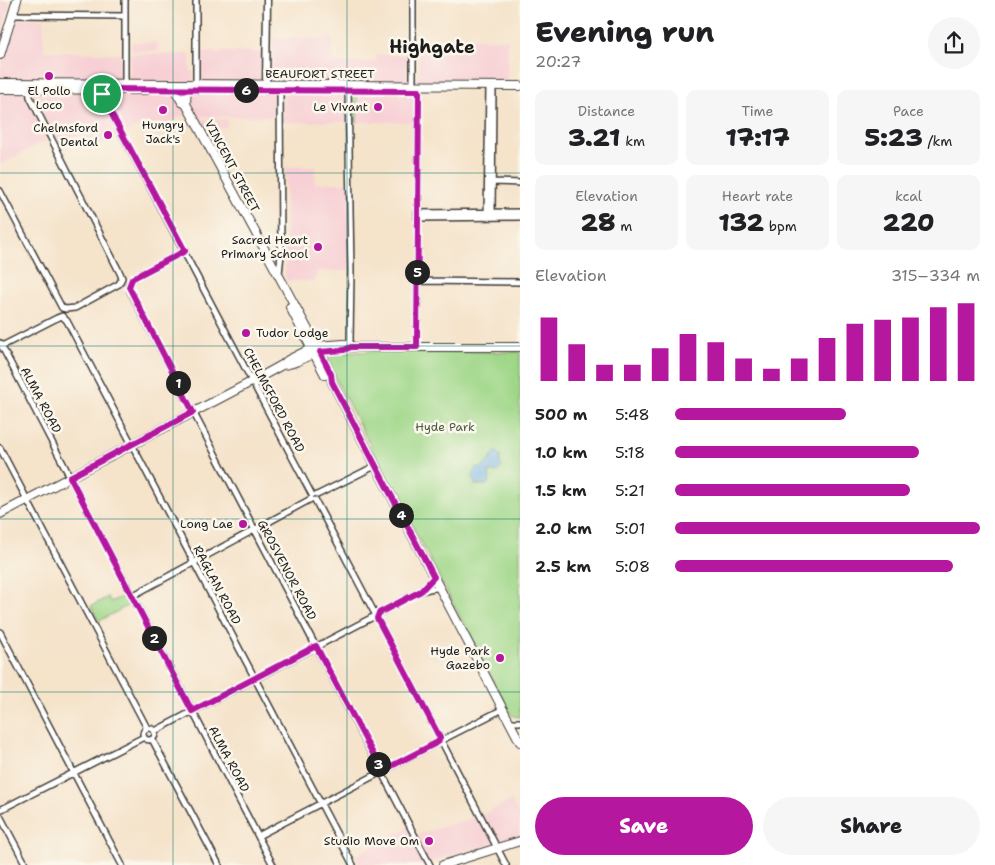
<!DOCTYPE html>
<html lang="en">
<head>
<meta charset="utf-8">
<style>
	:root { --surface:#fff; --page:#f6f6f6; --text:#202124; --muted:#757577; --accent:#b5179e }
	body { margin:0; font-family:"Shantell Sans",sans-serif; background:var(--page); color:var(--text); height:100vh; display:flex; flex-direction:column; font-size:19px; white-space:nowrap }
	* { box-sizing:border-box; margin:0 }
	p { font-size:16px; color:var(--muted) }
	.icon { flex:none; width:28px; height:28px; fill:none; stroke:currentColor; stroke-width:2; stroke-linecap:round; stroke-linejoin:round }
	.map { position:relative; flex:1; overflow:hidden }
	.drawer { display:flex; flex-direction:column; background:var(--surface); width:475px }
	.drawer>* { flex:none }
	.pin { position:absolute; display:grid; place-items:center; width:42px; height:42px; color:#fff; margin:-21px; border:2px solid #fff; border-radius:50%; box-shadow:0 1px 5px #0007 }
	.km { position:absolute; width:25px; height:25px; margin:-12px; border-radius:50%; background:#222; color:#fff; font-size:14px; line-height:25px; text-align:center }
	.round { display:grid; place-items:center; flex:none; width:52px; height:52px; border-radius:26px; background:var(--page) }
	.headline { display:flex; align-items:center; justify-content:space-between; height:85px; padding:0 15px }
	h1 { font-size:28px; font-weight:800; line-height:38px }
	.metrics { display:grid; grid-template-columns:repeat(3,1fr); gap:8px; height:85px; padding:5px 15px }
	.metrics div { display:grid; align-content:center; border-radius:10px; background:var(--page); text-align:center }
	.metrics b { font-size:25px; font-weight:800 }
	.metrics small { font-size:14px; font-weight:400 }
	.metrics p { font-size:14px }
	.chart { height:140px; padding:10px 15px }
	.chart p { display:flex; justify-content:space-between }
	.chart svg { width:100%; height:90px; margin-top:5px; stroke:var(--accent); stroke-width:6 }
	.action { display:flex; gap:10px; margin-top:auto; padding:10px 15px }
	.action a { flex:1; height:58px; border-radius:30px; background:var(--accent); color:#fff; font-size:20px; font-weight:800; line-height:58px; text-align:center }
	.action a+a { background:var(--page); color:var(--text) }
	ul { padding:0 15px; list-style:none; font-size:16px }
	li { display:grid; grid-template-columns:80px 60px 1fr; align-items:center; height:38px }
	li i { height:12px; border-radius:6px; background:var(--accent) }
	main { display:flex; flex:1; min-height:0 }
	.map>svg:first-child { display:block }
</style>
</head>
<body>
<main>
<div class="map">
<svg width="520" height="865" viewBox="0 0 520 865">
	<rect width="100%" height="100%" fill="#fbf7ec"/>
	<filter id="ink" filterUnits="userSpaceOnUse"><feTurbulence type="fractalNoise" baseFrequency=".02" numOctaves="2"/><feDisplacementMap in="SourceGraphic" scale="10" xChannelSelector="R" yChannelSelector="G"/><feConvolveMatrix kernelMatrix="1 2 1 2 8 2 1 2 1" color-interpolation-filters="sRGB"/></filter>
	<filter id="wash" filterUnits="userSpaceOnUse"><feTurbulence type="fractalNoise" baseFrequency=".0096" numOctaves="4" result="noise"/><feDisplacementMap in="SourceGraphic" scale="20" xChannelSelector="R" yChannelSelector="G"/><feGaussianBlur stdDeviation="1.12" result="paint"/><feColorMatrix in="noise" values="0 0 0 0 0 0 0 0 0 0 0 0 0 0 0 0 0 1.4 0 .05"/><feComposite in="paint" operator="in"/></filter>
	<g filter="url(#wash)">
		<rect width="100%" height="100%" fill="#f5e3ca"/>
		<path fill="#f7cfd4" d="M0,0L8,1L10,6L0,37Z
			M19,19H44V51L121,54V80L0,81V72L16,22Z
			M272,38H333V63L376,62L377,55H407V76L410,77V81L409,82H272L269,79L270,77L272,76Z
			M450,39H508L507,81L482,84L417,82L415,78L419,77V55L420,53H449Z
			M132,42L158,43V51H132Z
			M202,52H263L264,80L262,81L201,82L198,76L199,74L202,73Z
			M130,54H190V71L194,72V78L191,82L129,81L127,75H130Z
			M0,91L25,92L48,139L0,165Z
			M114,91L173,92L176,94L186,113L153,131L147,121L127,132L109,100L110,93Z
			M99,92L119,134L95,147L91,139L88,140L84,133L58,146L34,99V93Z
			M195,92L277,93V117L198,116L190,101L191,94Z
			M285,93H346V122H283V96Z
			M350,93L414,94L417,100L414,103L413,122H355V116H351Z
			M202,119H227V127L204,128L200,120Z
			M286,167H315V183H350L351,271H317L315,281H287L285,277Z
			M511,800L520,818V836L419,865H360L355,856L410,826L415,835L480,816Z"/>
		<path fill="#9fd788" stroke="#5e7a52" d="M350,94H356L357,96V122H355V116H351Z
			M372,351L520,352V717L514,716L511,714L339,386L327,359L329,354Z
			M126,595L131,604L99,621L91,606L108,597L110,602Z"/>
		<path fill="#6aaddf" stroke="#43647e" d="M496,451L501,457L499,460L502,467L497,472H489L490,480L487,485H475L473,476L476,467L480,469L489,461Z"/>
	</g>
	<g filter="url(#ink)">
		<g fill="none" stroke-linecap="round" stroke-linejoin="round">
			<g stroke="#3d3a36" stroke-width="8">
				<path id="minor" d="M13,15L125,16
					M125,84V0
					M348,85L351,271L350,342L351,347
					M102,87L103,98L312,495
					M196,90V0
					M413,91V0
					M494,182L520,183
					M0,191L62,308L66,309L75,308L119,284L122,278L120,273L30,97L29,89
					M417,213L520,212
					M487,217L489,86
					M492,217L493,86
					M417,218L520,217
					M185,251L135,277L129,284L130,291L430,865
					M279,274L281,254L280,85
					M417,281L520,282
					M0,343L273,865
					M2,346L57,318L62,316L67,321L353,865
					M417,347L419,86
					M0,448L147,728
					M317,495L375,466
					M315,500L374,612
					M423,589L434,577
					M132,596L311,499
					M378,614C396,605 420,587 439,588
					M377,618L440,738
					M0,632L122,865
					M510,722H520
					M143 734a6 6 0 1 1 12 0a6 6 0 1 1-12 0Z
					M155,731L373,617
					M152,739L219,865
					M444,739L503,709
					M443,744L506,865
					M0,810L144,737
					M0,816L26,865
					M258,836L439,742"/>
			</g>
			<g stroke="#3d3a36" stroke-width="9">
				<path id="tertiary" d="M266,90L267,0"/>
			</g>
			<g stroke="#3d3a36" stroke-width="10">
				<path id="primary" d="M0,55L17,0
					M0,83L520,86
					M0,89L146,90
					M175,90L182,102L186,104L320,352L331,375L332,382L520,742
					M186,104L187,85
					M290,307L325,375
					M282,365C295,365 304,357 316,353C328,350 340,351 351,347
					M0,514L253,381L282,365L288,360L316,346L344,344L351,347H520
					M443,865L520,841"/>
			</g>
			<use href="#minor" stroke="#fff" stroke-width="5"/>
			<use href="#tertiary" stroke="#fff" stroke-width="6"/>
			<use href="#primary" stroke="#fff" stroke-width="8"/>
		</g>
	</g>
	<g fill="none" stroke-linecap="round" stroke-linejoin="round" filter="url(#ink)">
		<g stroke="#fff" stroke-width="10">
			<path id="route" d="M102,89L419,91L417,347H351L344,350L320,352L331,374L332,382L434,577L421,591L379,613L377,618L440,738L438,742L382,771L316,646L192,711L70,477L193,412L129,287L132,279L135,277L185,251L103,98Z"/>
		</g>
		<use href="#route" stroke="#b5179e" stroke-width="6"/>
	</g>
	<path fill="none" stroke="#0f766e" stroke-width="1" stroke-opacity="0.55" d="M173,0V865M347,0V865M0,173H520M0,346H520M0,519H520M0,692H520"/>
	<g fill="#b5179e" stroke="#fbf7ec" stroke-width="2">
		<circle cx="49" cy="76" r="5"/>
		<circle cx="378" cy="107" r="5"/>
		<circle cx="163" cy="110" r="5"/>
		<circle cx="108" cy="135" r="5"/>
		<circle cx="318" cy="247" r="5"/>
		<circle cx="246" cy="333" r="5"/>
		<circle cx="243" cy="524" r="5"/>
		<circle cx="500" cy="658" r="5"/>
		<circle cx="429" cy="841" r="5"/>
	</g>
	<g text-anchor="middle" stroke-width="5" stroke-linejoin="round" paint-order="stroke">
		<g font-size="12" fill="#1c1c1c" stroke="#fbf7ec">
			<text x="320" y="78">BEAUFORT STREET</text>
			<text transform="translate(232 166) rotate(62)" y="4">VINCENT STREET</text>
			<text transform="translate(41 400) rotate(62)" y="4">ALMA ROAD</text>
			<text transform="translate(274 400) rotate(62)" y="4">CHELMSFORD ROAD</text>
			<text transform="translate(287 570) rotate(62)" y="4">GROSVENOR ROAD</text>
			<text transform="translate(217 585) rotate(62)" y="4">RAGLAN ROAD</text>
			<text transform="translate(229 759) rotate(62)" y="4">ALMA ROAD</text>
		</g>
		<g font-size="12" fill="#1c1c1c" stroke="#fbf7ec" text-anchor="end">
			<text x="49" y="95" text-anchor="middle">El Pollo<tspan x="49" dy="14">Loco</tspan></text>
			<text x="368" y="111">Le Vivant</text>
			<text x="163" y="129" text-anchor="middle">Hungry<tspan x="163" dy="14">Jack's</tspan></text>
			<text x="98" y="132">Chelmsford<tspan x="98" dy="14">Dental</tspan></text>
			<text x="308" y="244">Sacred Heart<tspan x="308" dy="14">Primary School</tspan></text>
			<text x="256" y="337" text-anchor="start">Tudor Lodge</text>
			<text x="233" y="528">Long Lae</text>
			<text x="490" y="655">Hyde Park<tspan x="490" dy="14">Gazebo</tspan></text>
			<text x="419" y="845">Studio Move Om</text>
		</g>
		<g font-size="12" fill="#4a5d42" stroke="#fbf7ec">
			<text x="445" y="431">Hyde Park</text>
		</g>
		<g font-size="18" font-weight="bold" fill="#1c1c1c" stroke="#fbf7ec">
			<text x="432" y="53">Highgate</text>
		</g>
	</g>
</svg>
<div class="pin" style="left:102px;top:94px;background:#1e9e55"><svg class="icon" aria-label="arrive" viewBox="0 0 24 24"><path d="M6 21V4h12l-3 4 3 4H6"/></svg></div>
<b class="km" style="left:178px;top:383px">1</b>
<b class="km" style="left:154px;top:638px">2</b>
<b class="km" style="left:378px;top:764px">3</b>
<b class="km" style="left:401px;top:515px">4</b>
<b class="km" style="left:417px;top:272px">5</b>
<b class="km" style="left:246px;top:90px">6</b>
</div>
<section class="drawer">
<div class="headline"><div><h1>Evening run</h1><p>20:27</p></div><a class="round"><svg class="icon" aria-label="share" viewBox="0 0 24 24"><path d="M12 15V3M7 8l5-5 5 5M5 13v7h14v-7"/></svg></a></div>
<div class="metrics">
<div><p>Distance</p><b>3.21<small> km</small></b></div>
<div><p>Time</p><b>17:17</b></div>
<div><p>Pace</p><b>5:23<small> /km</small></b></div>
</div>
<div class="metrics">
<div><p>Elevation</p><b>28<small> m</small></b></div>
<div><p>Heart rate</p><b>132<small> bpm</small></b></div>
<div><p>kcal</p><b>220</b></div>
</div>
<div class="chart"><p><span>Elevation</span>315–334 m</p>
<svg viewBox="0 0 160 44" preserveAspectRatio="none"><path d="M5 44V13M15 44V26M25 44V36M35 44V36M45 44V28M55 44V21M65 44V25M75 44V33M85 44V38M95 44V33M105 44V23M115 44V16M125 44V14M135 44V13M145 44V8M155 44V6"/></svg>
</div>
<ul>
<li><b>500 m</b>5:48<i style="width:56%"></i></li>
<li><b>1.0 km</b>5:18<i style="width:80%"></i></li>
<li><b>1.5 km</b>5:21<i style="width:77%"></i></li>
<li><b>2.0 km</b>5:01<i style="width:100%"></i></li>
<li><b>2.5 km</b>5:08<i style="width:91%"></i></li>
</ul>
<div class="action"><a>Save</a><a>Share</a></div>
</section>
</main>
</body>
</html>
